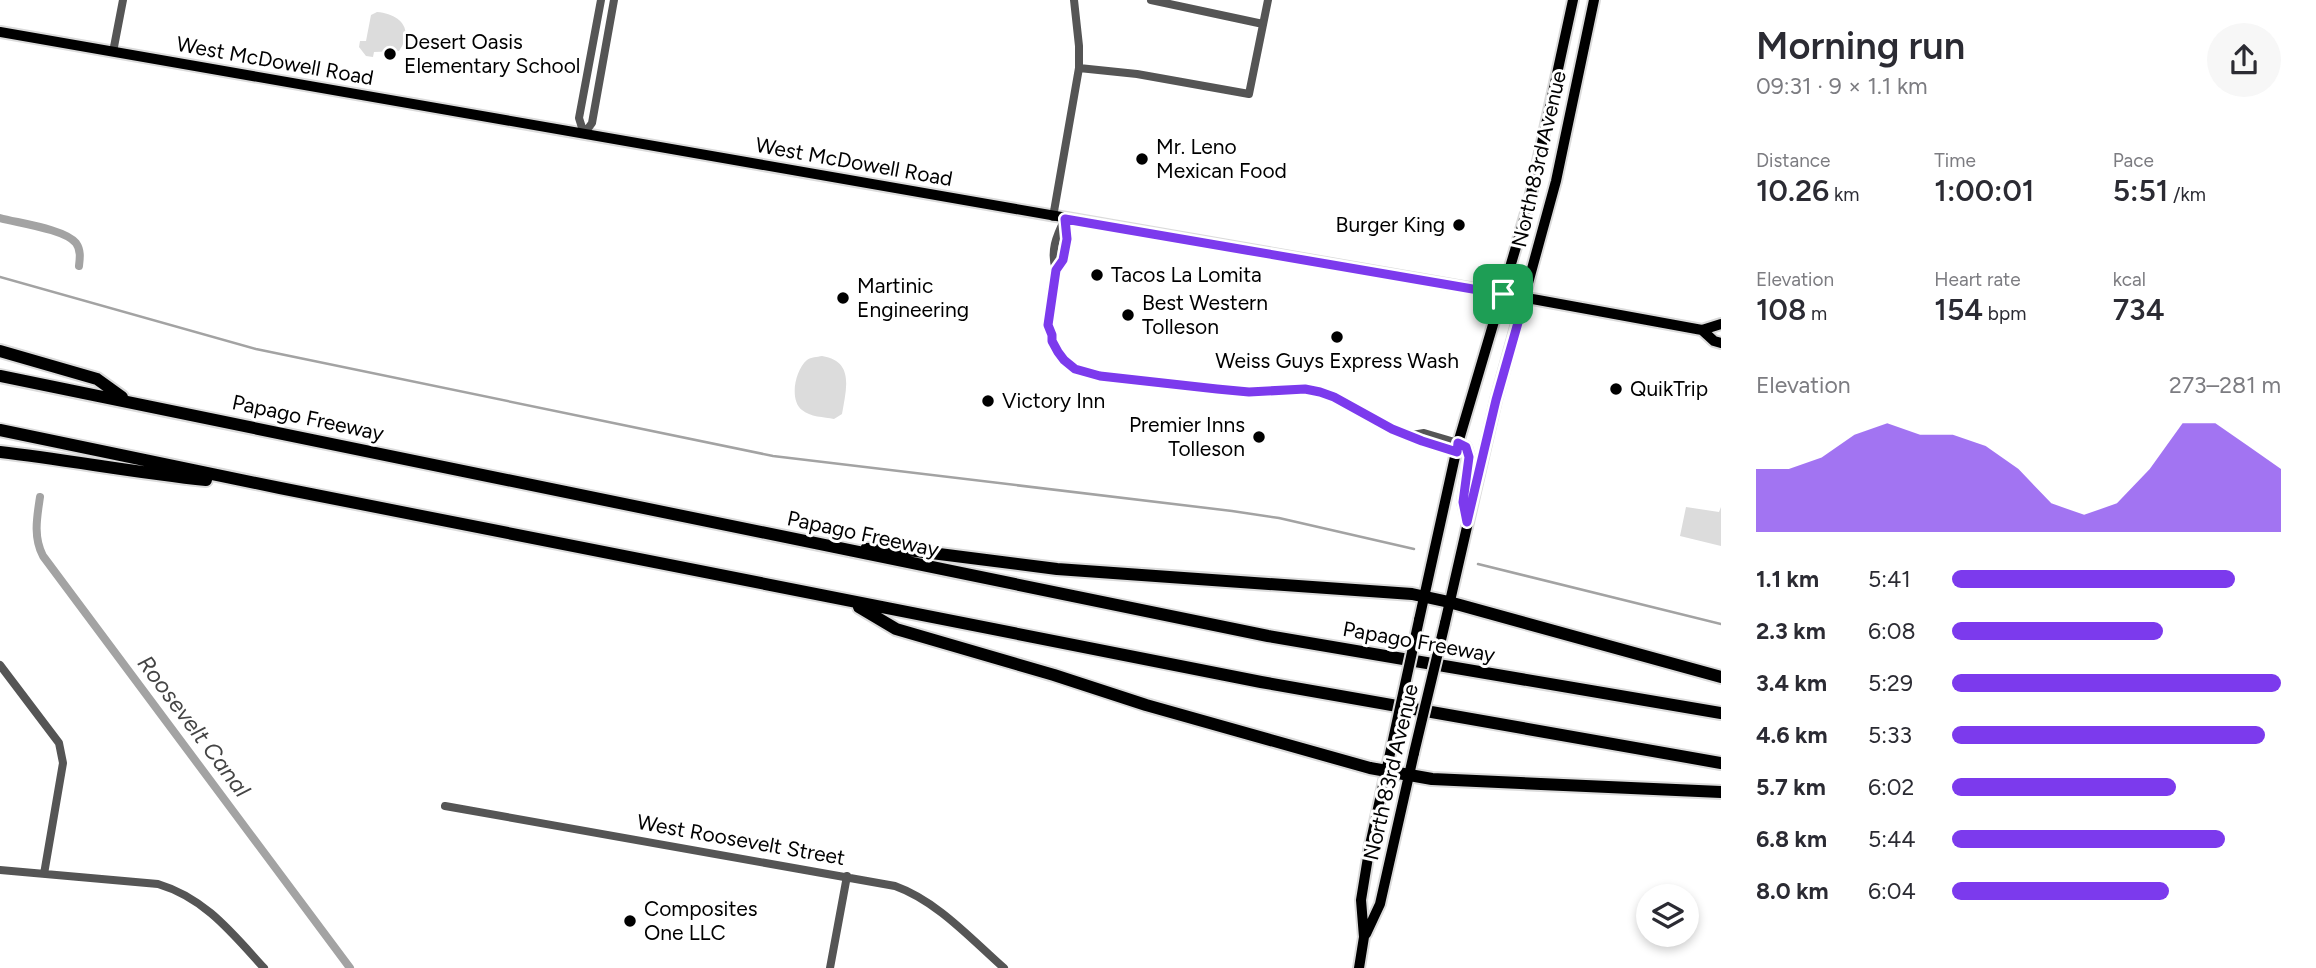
<!DOCTYPE html>
<html lang="en">
<head>
<meta charset="utf-8">
<style>
	:root { --surface:#fff; --page:#f7f7f7; --text:#2b2b33; --muted:#7c7c81; --accent:#7c3aed }
	body { margin:0; font-family:Figtree,sans-serif; background:var(--page); color:var(--text); height:100vh; display:flex; flex-direction:column; font-size:26px; white-space:nowrap }
	* { box-sizing:border-box; margin:0 }
	p { font-size:23px; color:var(--muted) }
	.icon { flex:none; width:38px; height:38px; fill:none; stroke:currentColor; stroke-width:2; stroke-linecap:round; stroke-linejoin:round }
	.map { position:relative; flex:1; overflow:hidden }
	.sheet { display:flex; flex-direction:column; background:var(--surface); width:595px }
	.sheet>* { flex:none }
	.tools { position:absolute; left:1636px; top:884px; display:grid; gap:14px }
	.tools a { display:grid; place-items:center; width:63px; height:63px; border-radius:50%; background:var(--surface); box-shadow:0 4px 10px #0003; font-size:35px }
	.pin { position:absolute; display:grid; place-items:center; width:60px; height:60px; color:#fff; margin:-30px; border-radius:14px; box-shadow:0 4px 10px #0006 }
	.round { display:grid; place-items:center; flex:none; width:74px; height:74px; border-radius:37px; background:var(--page) }
	.headline { display:flex; align-items:center; justify-content:space-between; height:119px; padding:0 35px }
	h1 { font-size:38px; font-weight:600; line-height:52px }
	.figures { display:grid; grid-template-columns:repeat(3,1fr); gap:10px; height:119px; padding:7px 35px }
	.figures div { display:grid; align-content:center }
	.figures b { font-size:30px; font-weight:600 }
	.figures small { font-size:19px; font-weight:400 }
	.figures p { font-size:19px }
	.chart { height:196px; padding:14px 35px }
	.chart p { display:flex; justify-content:space-between }
	.chart svg { width:100%; height:126px; margin-top:7px; fill:var(--accent); opacity:.7 }
	ul { padding:0 35px; list-style:none; font-size:23px }
	li { display:grid; grid-template-columns:112px 84px 1fr; align-items:center; height:52px }
	li i { height:18px; border-radius:9px; background:var(--accent) }
	main { display:flex; flex:1; min-height:0 }
	.map>svg:first-child { display:block }
</style>
</head>
<body>
<main>
<div class="map">
<svg width="1721" height="968" viewBox="0 0 1721 968">
	<rect width="100%" height="100%" fill="#fff"/>
	<path fill="#dcdcdc" d="M377,12C400,14 415,29 399,51L374,52L373,57L366,56L359,47L360,41H366L371,15Z
		M822,356C855,361 846,390 842,414L834,419C824,417 810,417 802,410C789,400 795,370 807,360C811,357 817,357 822,356Z
		M1686,507L1719,512L1721,507V546L1680,536Z"/>
	<g fill="none" stroke-linecap="round" stroke-linejoin="round">
		<path stroke="#a3a3a3" stroke-width="2.5" d="M0,277L256,349L773,456L1232,511L1279,518L1414,549
			M1478,564L1721,624"/>
		<path stroke="#a3a3a3" stroke-width="8" d="M0,218C18,223 65,229 76,243C81,250 80,258 79,266
			M40,497C37,517 33,537 43,556L350,968"/>
		<g stroke="#dbdbdb" stroke-width="14">
			<path id="major" d="M0,32L1538,300L1702,330L1714,341L1721,343
				M1702,330L1721,324
				M1458,443L1466,447L1469,457L1463,502L1467,519
				M1419,620L1458,443L1529,203L1573,0
				M1445,623L1496,400L1556,181L1594,0
				M1366,934L1380,904L1414,753
				M1359,968L1364,937L1361,900L1370,845L1391,749"/>
		</g>
		<g stroke="#dbdbdb" stroke-width="16">
			<path id="highway" d="M0,351L97,379L122,397
				M0,376L1268,636L1721,713
				M0,430L280,488L1261,682L1721,763
				M0,452C69,460 137,473 206,480
				M866,549L892,548L1057,569L1412,594L1449,602L1721,677
				M859,607L896,629L1054,675L1146,705L1370,768L1432,779L1721,792"/>
		</g>
		<path stroke="#555" stroke-width="8" d="M1151,0L1263,24
			M113,52L123,0
			M1079,68L1137,74L1249,94L1268,0
			M584,134L592,123L614,0
			M584,134L579,118L601,0
			M1053,217L1079,68V46L1074,0
			M1065,219C1067,232 1068,248 1062,261C1061,264 1058,266 1056,270C1048,287 1047,325 1053,342C1056,353 1067,364 1077,369C1100,380 1131,379 1156,382C1187,385 1220,392 1251,392C1269,391 1287,388 1305,389C1334,392 1356,412 1382,424C1406,436 1431,444 1457,452
			M1056,270C1050,252 1056,236 1065,219
			M1412,435L1424,433L1458,443
			M0,665L59,743L63,763L44,874
			M445,806L895,886C937,901 971,939 1004,968
			M0,870L158,884C205,898 232,933 264,968
			M830,968L847,876"/>
		<use href="#major" stroke="#000" stroke-width="10"/>
		<use href="#highway" stroke="#000" stroke-width="12"/>
		<g stroke="#dbdbdb" stroke-width="14" stroke-linecap="butt">
			<path id="major-bridge" d="M1391,749L1419,620
				M1414,753L1445,623"/>
		</g>
		<use href="#major-bridge" stroke="#000" stroke-width="10"/>
	</g>
	<g fill="none" stroke-linecap="round" stroke-linejoin="round">
		<g stroke="#fff" stroke-width="14">
			<path id="route" d="M1065,219L1525,298L1496,400L1467,522L1463,502L1469,457L1466,447L1458,443L1457,452L1422,441L1392,429L1334,397L1320,392L1305,389L1249,392L1217,389L1100,376L1075,369L1064,360L1058,352L1052,341V335L1048,325L1056,270L1063,260L1067,239Z"/>
		</g>
		<use href="#route" stroke="#7c3aed" stroke-width="9"/>
	</g>
	<g fill="#000" stroke="#fff" stroke-width="2.5">
		<circle cx="390" cy="54" r="7"/>
		<circle cx="1142" cy="159" r="7"/>
		<circle cx="1459" cy="225" r="7"/>
		<circle cx="1097" cy="275" r="7"/>
		<circle cx="843" cy="298" r="7"/>
		<circle cx="1128" cy="315" r="7"/>
		<circle cx="1337" cy="337" r="7"/>
		<circle cx="1616" cy="389" r="7"/>
		<circle cx="988" cy="401" r="7"/>
		<circle cx="1259" cy="437" r="7"/>
		<circle cx="630" cy="921" r="7"/>
	</g>
	<g text-anchor="middle" stroke-width="6" stroke-linejoin="round" paint-order="stroke">
		<g font-size="21" fill="#000" stroke="#fff" text-anchor="start">
			<text x="404" y="49">Desert Oasis<tspan x="404" dy="24">Elementary School</tspan></text>
			<text x="1156" y="154">Mr. Leno<tspan x="1156" dy="24">Mexican Food</tspan></text>
			<text x="1445" y="232" text-anchor="end">Burger King</text>
			<text x="1111" y="282">Tacos La Lomita</text>
			<text x="857" y="293">Martinic<tspan x="857" dy="24">Engineering</tspan></text>
			<text x="1142" y="310">Best Western<tspan x="1142" dy="24">Tolleson</tspan></text>
			<text x="1337" y="368" text-anchor="middle">Weiss Guys Express Wash</text>
			<text x="1630" y="396">QuikTrip</text>
			<text x="1002" y="408">Victory Inn</text>
			<text x="1245" y="432" text-anchor="end">Premier Inns<tspan x="1245" dy="24">Tolleson</tspan></text>
			<text x="644" y="916">Composites<tspan x="644" dy="24">One LLC</tspan></text>
		</g>
		<g font-size="21" fill="#000" stroke="#fff">
			<text transform="translate(275 61) rotate(10)" y="7">West McDowell Road</text>
			<text transform="translate(1539 159) rotate(-77)" y="7">North 83rd Avenue</text>
			<text transform="translate(854 162) rotate(10)" y="7">West McDowell Road</text>
			<text transform="translate(308 418) rotate(12)" y="7">Papago Freeway</text>
			<text transform="translate(863 534) rotate(12)" y="7">Papago Freeway</text>
			<text transform="translate(1419 642) rotate(10)" y="7">Papago Freeway</text>
			<text transform="translate(1391 772) rotate(-77)" y="7">North 83rd Avenue</text>
			<text transform="translate(741 840) rotate(10)" y="7">West Roosevelt Street</text>
		</g>
		<g font-size="23" font-style="italic" fill="#444" stroke="#fff">
			<text transform="translate(194 726) rotate(53)" y="8">Roosevelt Canal</text>
		</g>
	</g>
</svg>
<div class="tools">
<a><svg class="icon" aria-label="layers" viewBox="0 0 24 24"><path d="M12 4l9 5-9 5-9-5zM3 14l9 5 9-5"/></svg></a>
</div>
<div class="pin" style="left:1503px;top:294px;background:#1e9e55"><svg class="icon" aria-label="arrive" viewBox="0 0 24 24"><path d="M6 21V4h12l-3 4 3 4H6"/></svg></div>
</div>
<section class="sheet">
<div class="headline"><div><h1>Morning run</h1><p>09:31 · 9 × 1.1 km</p></div><a class="round"><svg class="icon" aria-label="share" viewBox="0 0 24 24"><path d="M12 15V3M7 8l5-5 5 5M5 13v7h14v-7"/></svg></a></div>
<div class="figures">
<div><p>Distance</p><b>10.26<small> km</small></b></div>
<div><p>Time</p><b>1:00:01</b></div>
<div><p>Pace</p><b>5:51<small> /km</small></b></div>
</div>
<div class="figures">
<div><p>Elevation</p><b>108<small> m</small></b></div>
<div><p>Heart rate</p><b>154<small> bpm</small></b></div>
<div><p>kcal</p><b>734</b></div>
</div>
<div class="chart"><p><span>Elevation</span>273–281 m</p>
<svg viewBox="0 0 160 44" preserveAspectRatio="none"><path d="M0 44V22L10 22L20 18L30 10L40 6L50 10L60 10L70 14L80 22L90 34L100 38L110 34L120 22L130 6L140 6L150 14L160 22V44z"/></svg>
</div>
<ul>
<li><b>1.1 km</b>5:41<i style="width:86%"></i></li>
<li><b>2.3 km</b>6:08<i style="width:64%"></i></li>
<li><b>3.4 km</b>5:29<i style="width:100%"></i></li>
<li><b>4.6 km</b>5:33<i style="width:95%"></i></li>
<li><b>5.7 km</b>6:02<i style="width:68%"></i></li>
<li><b>6.8 km</b>5:44<i style="width:83%"></i></li>
<li><b>8.0 km</b>6:04<i style="width:66%"></i></li>
</ul>
</section>
</main>
</body>
</html>
